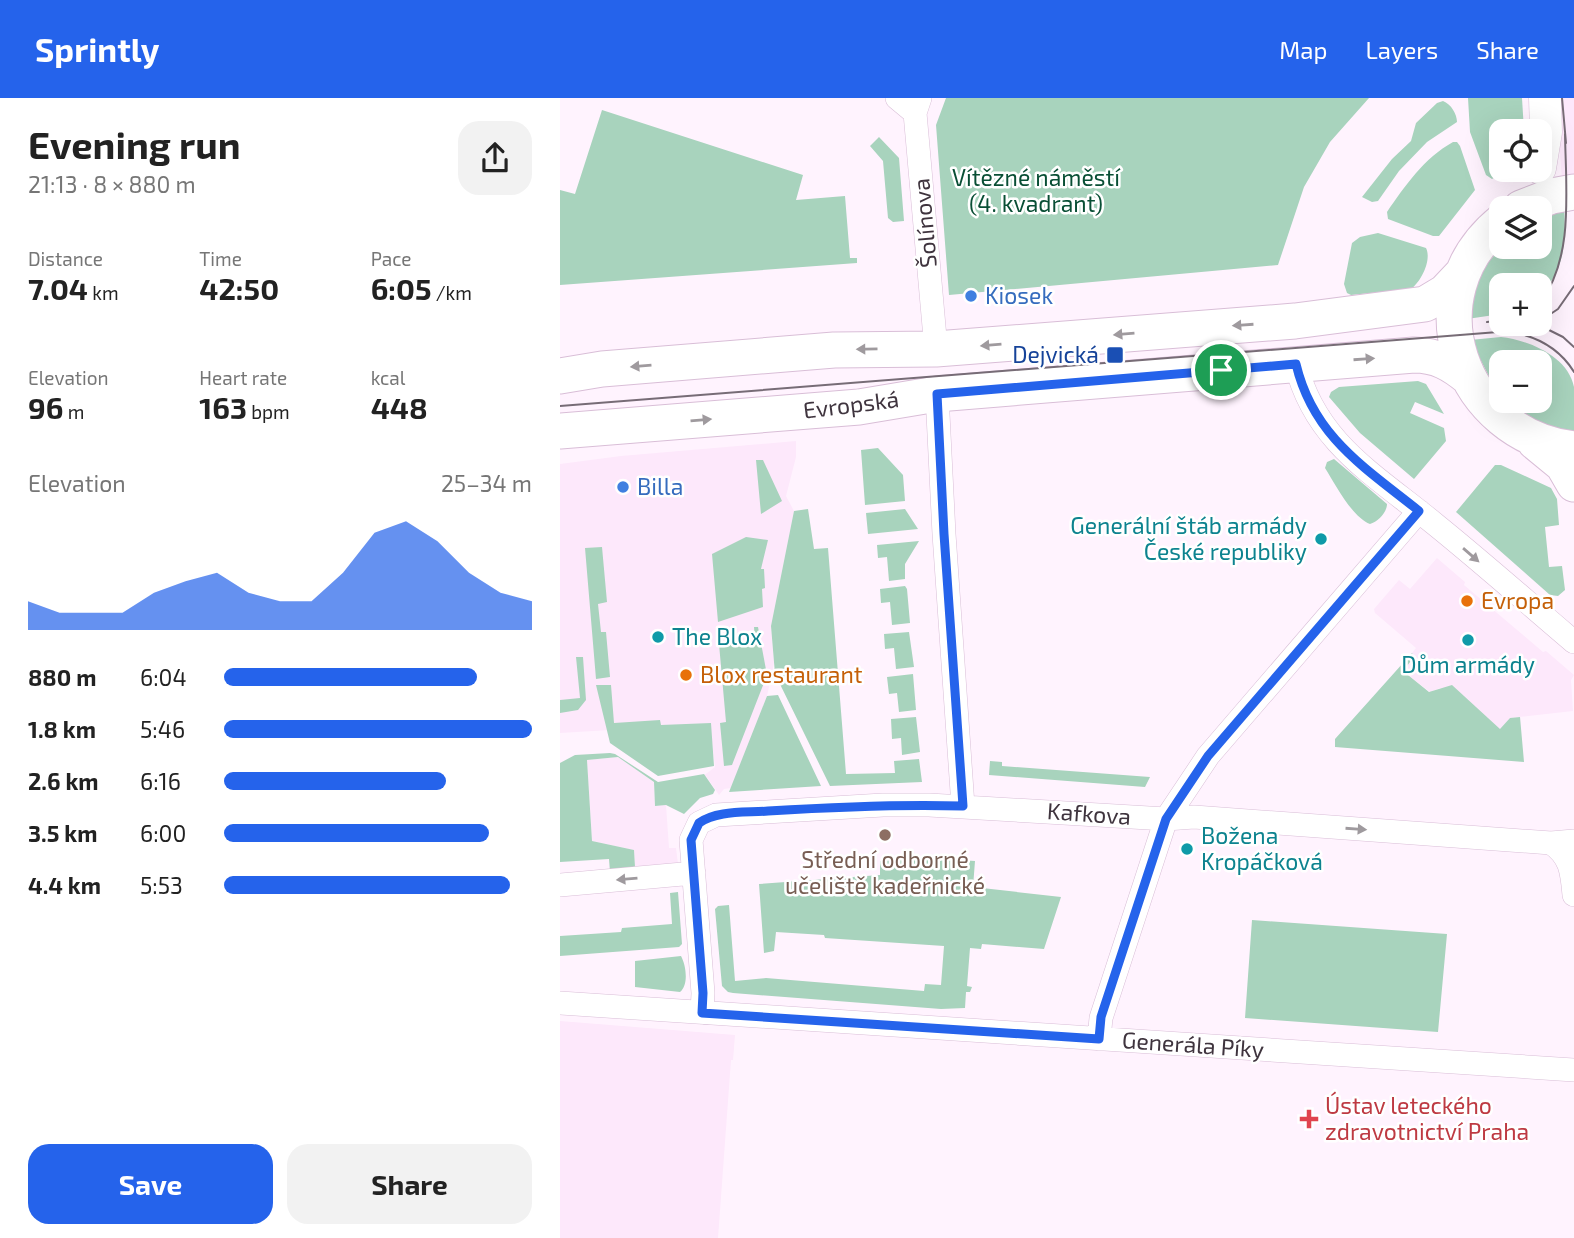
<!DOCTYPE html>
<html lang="en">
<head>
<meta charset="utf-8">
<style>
	:root { --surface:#fff; --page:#f2f2f2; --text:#222; --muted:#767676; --accent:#2563eb }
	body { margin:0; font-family:"Exo 2",sans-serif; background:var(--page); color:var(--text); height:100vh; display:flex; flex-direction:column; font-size:26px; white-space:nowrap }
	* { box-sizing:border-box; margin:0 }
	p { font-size:23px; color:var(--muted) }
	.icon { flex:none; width:38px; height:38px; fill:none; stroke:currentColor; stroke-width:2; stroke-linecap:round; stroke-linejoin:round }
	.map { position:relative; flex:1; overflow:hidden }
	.side { display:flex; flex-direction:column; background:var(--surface); width:560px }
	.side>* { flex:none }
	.buttons { position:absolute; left:929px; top:21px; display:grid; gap:14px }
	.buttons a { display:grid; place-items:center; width:63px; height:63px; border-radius:14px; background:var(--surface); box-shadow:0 7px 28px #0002; font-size:35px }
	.pin { position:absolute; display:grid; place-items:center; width:60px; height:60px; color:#fff; margin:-30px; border:4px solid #fff; border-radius:50%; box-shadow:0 2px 7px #0007 }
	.round { display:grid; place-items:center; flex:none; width:74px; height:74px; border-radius:21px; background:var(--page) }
	.headline { display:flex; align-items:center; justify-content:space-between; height:119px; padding:0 28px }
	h1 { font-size:38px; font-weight:700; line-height:52px }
	.metrics { display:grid; grid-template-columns:repeat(3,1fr); gap:10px; height:119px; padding:7px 28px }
	.metrics div { display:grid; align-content:center }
	.metrics b { font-size:30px; font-weight:700 }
	.metrics small { font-size:19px; font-weight:400 }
	.metrics p { font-size:19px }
	.chart { height:196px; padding:14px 28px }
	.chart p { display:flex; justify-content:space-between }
	.chart svg { width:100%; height:126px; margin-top:7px; fill:var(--accent); opacity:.7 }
	.action { display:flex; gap:14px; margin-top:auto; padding:14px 28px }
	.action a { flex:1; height:80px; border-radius:21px; background:var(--accent); color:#fff; font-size:28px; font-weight:700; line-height:80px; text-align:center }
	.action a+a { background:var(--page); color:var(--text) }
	ul { padding:0 28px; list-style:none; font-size:23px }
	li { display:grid; grid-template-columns:112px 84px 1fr; align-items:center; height:52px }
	li i { height:18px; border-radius:9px; background:var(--accent) }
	header { display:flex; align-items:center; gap:42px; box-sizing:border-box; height:98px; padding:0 35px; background:var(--accent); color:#fff }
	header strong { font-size:33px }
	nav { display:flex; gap:38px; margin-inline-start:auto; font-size:24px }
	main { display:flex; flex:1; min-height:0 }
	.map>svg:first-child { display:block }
</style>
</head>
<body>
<header>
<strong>Sprintly</strong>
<nav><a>Map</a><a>Layers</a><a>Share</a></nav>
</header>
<main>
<section class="side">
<div class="headline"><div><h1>Evening run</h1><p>21:13 · 8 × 880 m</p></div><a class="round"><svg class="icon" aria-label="share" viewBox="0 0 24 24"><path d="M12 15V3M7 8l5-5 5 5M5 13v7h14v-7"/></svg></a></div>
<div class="metrics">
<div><p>Distance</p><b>7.04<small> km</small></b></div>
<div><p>Time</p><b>42:50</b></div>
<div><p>Pace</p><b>6:05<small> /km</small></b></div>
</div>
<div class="metrics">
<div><p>Elevation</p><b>96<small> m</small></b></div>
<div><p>Heart rate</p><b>163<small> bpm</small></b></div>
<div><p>kcal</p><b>448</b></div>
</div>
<div class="chart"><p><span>Elevation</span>25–34 m</p>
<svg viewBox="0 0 160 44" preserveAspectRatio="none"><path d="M0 44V34L10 38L20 38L30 38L40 31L50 27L60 24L70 31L80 34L90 34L100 24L110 10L120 6L130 13L140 24L150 31L160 34V44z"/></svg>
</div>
<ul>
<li><b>880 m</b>6:04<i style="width:82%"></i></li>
<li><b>1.8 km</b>5:46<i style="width:100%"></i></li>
<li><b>2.6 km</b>6:16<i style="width:72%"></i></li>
<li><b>3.5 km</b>6:00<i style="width:86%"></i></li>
<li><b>4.4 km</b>5:53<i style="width:93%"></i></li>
</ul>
<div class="action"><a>Save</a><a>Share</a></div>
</section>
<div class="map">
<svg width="1014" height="1140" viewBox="0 0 1014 1140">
	<rect width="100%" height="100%" fill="#fff3fe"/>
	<path fill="#fde8fb" d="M996,0H1014V81L1002,82Z
		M236,343V359L226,398L234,413L211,528L214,565L207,598L171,690L164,691L159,697L146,678L142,679L155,669L150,626L0,635V366L61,358Z
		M877,460L905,484L904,487L976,548L983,554L986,553L1014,577L1011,582L1013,613L950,620L940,632L907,604L909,602L880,590L870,594L843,573L854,559L852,555L856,550L815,515L814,511L839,482L850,491Z
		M58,659L94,684L95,708L106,707L109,750H116L118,766L75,769L74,752L32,743L27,662Z
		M0,923L175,937L173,962H171L158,1140H0Z"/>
	<path fill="#a8d3bd" d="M386,0H809L770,44L744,89L718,167L389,197L376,27Z
		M908,0H962L964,33H942V72H948L932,81L926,77L910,34Z
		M883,3C891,6 897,16 897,24L867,44L839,73L818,103L812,104L802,99L832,61L851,43L856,25L877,5Z
		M42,12L243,77L236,102L285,98L290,160H297V165L0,187V92L15,96Z
		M319,39L339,60L344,123L333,124L328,120L323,63L310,48Z
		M893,44H897L900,48L915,92L879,138H873L828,121L827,114C845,88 864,60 893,44Z
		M1004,107C1006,141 1006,171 980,197V187H942L941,216L907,221L916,177L942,149H980V113Z
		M818,135L866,150C872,162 861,184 851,191L791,197L787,195L784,186L792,145L800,139Z
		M941,239C968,242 1008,258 1014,289C1014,304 1014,323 1014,338L994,334L942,303H980V264H942V303L910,242Z
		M858,283L866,286L884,316L855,304L850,315L884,330L886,343L854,381L800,335L769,299L771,294L779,289Z
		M318,350L343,377L345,403L305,407L301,352Z
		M774,361L827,406C827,414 818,424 810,426C792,419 775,386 765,370L767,364Z
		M196,362H203L222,403L201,416Z
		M935,367H941L991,390L997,401L999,427L985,429L989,469L1002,468L1005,492L998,498L990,497L896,414Z
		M248,411L254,451L268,450L286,676L335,675L334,663L359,661L362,684L270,688L215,576L211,528L234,413Z
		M345,411L358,431L308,436L306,415Z
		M186,439L208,442L201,471H204L205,490L202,491L203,509L158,524L152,456Z
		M359,443L345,466V481L329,483L327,459L318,460L317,447Z
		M42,449L47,504L38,506L41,534H46L50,579L36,581L25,450Z
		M345,488L347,491L350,525L332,527L330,504L321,505L320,491Z
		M194,529H198L207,577L172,667L164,668L160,625L166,624L159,546L195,543Z
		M349,534L354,569L336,571L334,550L325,551L324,536Z
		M852,555L854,559L843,573L869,594L892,587L940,631L950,620L960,619L964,664L775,649V641Z
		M16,559H23L26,602L18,612L0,615V602L20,600Z
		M353,576L356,612L339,614L337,595L329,596L327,579Z
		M36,587H51L54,625L100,622L101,627L151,625L154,668L98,678L50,645Z
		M218,597L261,688L169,694L207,598Z
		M356,619L360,654L342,657L341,640L332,641L331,621Z
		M50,655L55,656L98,684L144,676L155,692L153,696L140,700L124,716L106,707L95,708L94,684L58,659L27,662L32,743L74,752L75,769L50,774L49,761L0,764V665L15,657Z
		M430,663L442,664V668L590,679L585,689L429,677Z
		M371,760L415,763L413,789L501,799L484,851L422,846L421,851L410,850L407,888L412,889L410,894H406L405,910L381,911L173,895L168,894L162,888L155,811L158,808L169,807L175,883L206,880L364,893L365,886L381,887L384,848L265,840L264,837L216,834L214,853L204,855L199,786L320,777V763Z
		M118,794L122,846L119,849L0,858V838L61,834L62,830L112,826L110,795Z
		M692,822L887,836L878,934L685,920Z
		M121,858C126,867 129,887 120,894L75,889V863Z"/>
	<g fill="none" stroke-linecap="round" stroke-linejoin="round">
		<g stroke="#d9bed7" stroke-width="24">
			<path id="street" d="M337,0L355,15
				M360,0L355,15L376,251
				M736,266C755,345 817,378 876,427C923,465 968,505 1014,544
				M377,296L384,436L403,708
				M991,745C1011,758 1012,775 1014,797
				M0,787L134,775
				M0,905L1014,972
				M142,915L143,895L131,742L139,725L156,717L323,707H369L606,721L634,719L991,745L1014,743
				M539,941L541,920L606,721L648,658L859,413"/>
		</g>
		<g stroke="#d9bed7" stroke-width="33">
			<path id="secondary" d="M980,70L986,34L985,0"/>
		</g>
		<g stroke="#d9bed7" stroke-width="37">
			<path id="primary" d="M961,110L992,98L1014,94
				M942,123C850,198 900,338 1014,351
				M0,278L42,271L274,252L376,251L735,223L865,206L885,194L902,176
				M0,333L299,309L377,296L854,257C877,257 892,266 909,280
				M975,344L1003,367L1014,386"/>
		</g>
		<use href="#street" stroke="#fff" stroke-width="23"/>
		<use href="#secondary" stroke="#fff" stroke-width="32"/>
		<use href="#primary" stroke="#fff" stroke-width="35"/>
		<path stroke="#776c76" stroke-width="2" d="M1002,0L1006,45
			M980,205C1014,160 1006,94 1005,36
			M980,223L998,211L1014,188
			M927,224L942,222
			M977,226L1003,239L1014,249
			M952,234C978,239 1000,251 1014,274
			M0,308L938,234L975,226"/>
	</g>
	<defs><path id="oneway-solid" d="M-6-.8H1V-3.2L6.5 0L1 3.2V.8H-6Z" transform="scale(1.75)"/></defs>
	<g fill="#9f9a9e">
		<use href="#oneway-solid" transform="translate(683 227) rotate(176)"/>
		<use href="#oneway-solid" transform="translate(564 236) rotate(175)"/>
		<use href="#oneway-solid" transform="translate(431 247) rotate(175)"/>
		<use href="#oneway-solid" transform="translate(307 251) rotate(179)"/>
		<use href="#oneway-solid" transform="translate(804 261) rotate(-4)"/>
		<use href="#oneway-solid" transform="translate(81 268) rotate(175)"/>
		<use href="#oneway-solid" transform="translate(141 322) rotate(-5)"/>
		<use href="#oneway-solid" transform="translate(911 457) rotate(41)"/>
		<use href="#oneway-solid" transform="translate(796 731) rotate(4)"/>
		<use href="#oneway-solid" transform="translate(67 781) rotate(175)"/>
	</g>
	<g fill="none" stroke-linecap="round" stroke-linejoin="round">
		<g stroke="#fff" stroke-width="14">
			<path id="route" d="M736,266C753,338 804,369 859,413L648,658L606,721L541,919L539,941L142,915L143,895L131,742L139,725C157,712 186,715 208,713C273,709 338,706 403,708L384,436L377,296Z"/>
		</g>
		<use href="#route" stroke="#2563eb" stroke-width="9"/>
	</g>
	<g fill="#3f7fe0" stroke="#fff" stroke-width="2.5">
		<circle cx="411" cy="198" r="7"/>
		<circle cx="63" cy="389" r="7"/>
	</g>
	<rect fill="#1a4fb4" stroke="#fff" stroke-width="2.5" x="546" y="248" width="18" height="18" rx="3.5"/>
	<g fill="#0f9aa8" stroke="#fff" stroke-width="2.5">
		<circle cx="761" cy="441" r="7"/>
		<circle cx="98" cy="539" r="7"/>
		<circle cx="908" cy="542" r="7"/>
		<circle cx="627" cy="751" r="7"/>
	</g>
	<g fill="#e8710a" stroke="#fff" stroke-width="2.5">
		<circle cx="907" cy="503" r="7"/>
		<circle cx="126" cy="577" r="7"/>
	</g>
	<circle fill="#8d6e63" stroke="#fff" stroke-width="2.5" cx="325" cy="737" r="7"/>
	<path fill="#e0444e" stroke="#fff" stroke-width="2.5" d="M745.5 1010.5h7v7h7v7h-7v7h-7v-7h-7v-7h7z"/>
	<g text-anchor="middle" stroke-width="5" stroke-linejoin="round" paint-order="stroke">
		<g font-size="23" fill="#094f35" stroke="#fff">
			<text x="476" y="88">Vítězné náměstí<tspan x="476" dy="26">(4. kvadrant)</tspan></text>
		</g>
		<g font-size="23" fill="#3f343e" stroke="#fff">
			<text transform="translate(365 125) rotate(-95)" y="8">Šolínova</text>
			<text transform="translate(291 307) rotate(-7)" y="8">Evropská</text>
			<text transform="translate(529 716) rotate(4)" y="8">Kafkova</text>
			<text transform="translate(633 947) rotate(4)" y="8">Generála Píky</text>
		</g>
		<g font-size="23" fill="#366cbe" stroke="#fff" text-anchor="start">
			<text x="425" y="206">Kiosek</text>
			<text x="77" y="397">Billa</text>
		</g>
		<g font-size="23" fill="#164399" stroke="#fff" text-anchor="end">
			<text x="539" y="265">Dejvická</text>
		</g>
		<g font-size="23" fill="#0d838f" stroke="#fff" text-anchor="start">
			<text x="747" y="436" text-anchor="end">Generální štáb armády<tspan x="747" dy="26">České republiky</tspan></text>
			<text x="112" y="547">The Blox</text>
			<text x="908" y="575" text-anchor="middle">Dům armády</text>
			<text x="641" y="746">Božena<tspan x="641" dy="26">Kropáčková</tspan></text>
		</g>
		<g font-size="23" fill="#c56008" stroke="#fff" text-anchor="start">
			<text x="921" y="511">Evropa</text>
			<text x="140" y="585">Blox restaurant</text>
		</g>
		<g font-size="23" fill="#785e54" stroke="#fff">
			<text x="325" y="770">Střední odborné<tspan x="325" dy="26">učeliště kadeřnické</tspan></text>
		</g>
		<g font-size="23" fill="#be3a42" stroke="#fff" text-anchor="start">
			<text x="765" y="1016">Ústav leteckého<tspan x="765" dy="26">zdravotnictví Praha</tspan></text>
		</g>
	</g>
</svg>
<div class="buttons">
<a><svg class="icon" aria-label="locate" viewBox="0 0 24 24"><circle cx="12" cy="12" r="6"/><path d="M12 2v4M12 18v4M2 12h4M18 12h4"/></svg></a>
<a><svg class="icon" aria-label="layers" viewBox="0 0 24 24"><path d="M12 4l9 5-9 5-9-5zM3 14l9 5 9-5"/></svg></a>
<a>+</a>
<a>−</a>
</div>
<div class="pin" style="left:661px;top:272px;background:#1e9e55"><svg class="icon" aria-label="arrive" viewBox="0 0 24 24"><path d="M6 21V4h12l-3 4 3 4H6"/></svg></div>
</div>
</main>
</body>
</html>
